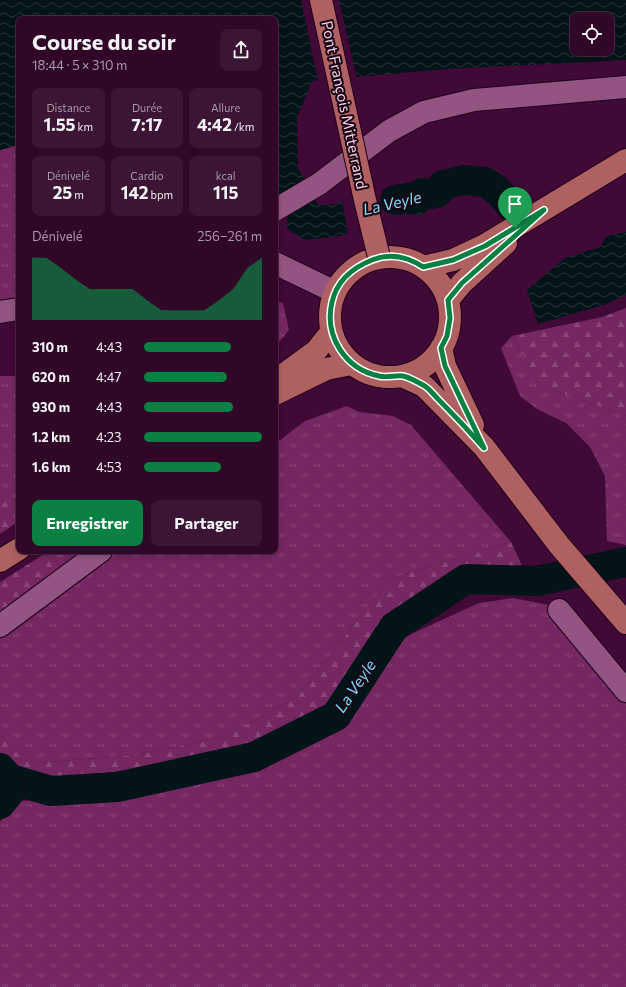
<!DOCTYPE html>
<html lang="fr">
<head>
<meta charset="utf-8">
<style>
	:root { --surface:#310728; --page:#3d1534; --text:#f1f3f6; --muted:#a899a8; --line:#4c2845; --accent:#0b8043 }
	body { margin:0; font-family:Commissioner,sans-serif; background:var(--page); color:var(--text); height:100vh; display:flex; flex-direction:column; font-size:15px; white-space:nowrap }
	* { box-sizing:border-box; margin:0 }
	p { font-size:13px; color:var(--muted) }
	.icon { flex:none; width:22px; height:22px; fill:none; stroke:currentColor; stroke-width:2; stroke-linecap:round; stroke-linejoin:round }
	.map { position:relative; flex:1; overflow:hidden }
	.side { position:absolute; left:16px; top:16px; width:262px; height:538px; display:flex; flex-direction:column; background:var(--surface); border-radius:8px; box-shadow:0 2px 6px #0003,0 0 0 1px var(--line) }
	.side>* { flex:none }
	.tools { position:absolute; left:570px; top:12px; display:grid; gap:8px }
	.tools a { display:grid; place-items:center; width:44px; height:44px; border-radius:8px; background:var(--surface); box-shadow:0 2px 6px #0003,0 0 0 1px var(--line); font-size:20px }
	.pin { position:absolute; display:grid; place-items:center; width:34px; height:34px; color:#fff; margin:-41px -17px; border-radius:50% 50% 50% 0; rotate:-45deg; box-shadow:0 0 4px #0007 }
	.pin .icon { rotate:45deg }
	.round { display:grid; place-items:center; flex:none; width:42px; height:42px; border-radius:8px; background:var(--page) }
	.summary { display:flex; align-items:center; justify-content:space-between; height:68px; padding:0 16px }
	h1 { font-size:22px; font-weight:700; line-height:30px }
	.metrics { display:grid; grid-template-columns:repeat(3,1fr); gap:6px; height:68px; padding:4px 16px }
	.metrics div { display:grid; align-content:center; border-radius:8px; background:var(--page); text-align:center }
	.metrics b { font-size:17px; font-weight:700 }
	.metrics small { font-size:11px; font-weight:400 }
	.metrics p { font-size:11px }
	.chart { height:112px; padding:8px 16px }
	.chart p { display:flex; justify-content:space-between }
	.chart svg { width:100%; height:72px; margin-top:4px; fill:var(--accent); opacity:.7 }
	.cta { display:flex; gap:8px; margin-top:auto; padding:8px 16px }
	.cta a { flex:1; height:46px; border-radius:8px; background:var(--accent); color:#fff; font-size:16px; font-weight:700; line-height:46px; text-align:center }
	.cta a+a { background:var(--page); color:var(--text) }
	ul { padding:0 16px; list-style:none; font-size:13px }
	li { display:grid; grid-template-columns:64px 48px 1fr; align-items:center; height:30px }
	li i { height:10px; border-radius:5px; background:var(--accent) }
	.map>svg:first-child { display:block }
</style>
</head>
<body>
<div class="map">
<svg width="626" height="987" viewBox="0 0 626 987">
	<defs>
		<pattern id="grass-tufts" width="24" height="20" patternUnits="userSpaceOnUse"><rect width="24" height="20" fill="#752762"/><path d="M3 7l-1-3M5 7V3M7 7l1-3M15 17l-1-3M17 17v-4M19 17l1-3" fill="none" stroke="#894578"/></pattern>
		<pattern id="forest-firs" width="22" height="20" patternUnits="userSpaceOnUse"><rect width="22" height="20" fill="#752762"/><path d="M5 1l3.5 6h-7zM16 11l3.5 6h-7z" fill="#894578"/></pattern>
		<pattern id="water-waves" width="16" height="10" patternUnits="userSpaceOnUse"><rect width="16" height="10" fill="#031419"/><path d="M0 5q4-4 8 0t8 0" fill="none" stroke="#28353a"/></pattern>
	</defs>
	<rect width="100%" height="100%" fill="#410935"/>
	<path fill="url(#grass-tufts)" d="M19,145V297L0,300V150Z
		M275,301L283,303L289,330L275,347Z
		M512,336L540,385L626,416V545L607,541L605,476L590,447L566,423L537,409L520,396L501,348Z
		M0,376H19V488L0,502Z
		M347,406L359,412L393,416L411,425L511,542L390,579L298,696L225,737L136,755L35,763L7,744L0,732V638L118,551H275V444L305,421Z
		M513,598L549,605L574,639L626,704V987H0V822L18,801L138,795L256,766L345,723L398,640L479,603Z"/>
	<path fill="url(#forest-firs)" d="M626,308V416L540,385L512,336L602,317Z
		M19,488V521L0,534V502Z
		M511,542L522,565L464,574L389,622L330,707L251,747L187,765L53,778L19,769L0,784V732L7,744L35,763L136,755L225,737L298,696L390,579Z
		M49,551H90L0,617V582Z"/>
	<path fill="url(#water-waves)" fill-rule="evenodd" d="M0,0H626V60L448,69L312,81L297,118L298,168L318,205H333L372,190H401L418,178L430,179L437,199L423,215L391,213L341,236L304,240L287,229L288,211L275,196V19H19V145L0,150ZM577,19H607V49H577Z
		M626,232V295L604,305L538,324L527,290L565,258L600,247L607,236Z"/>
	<path fill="#410935" d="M301,0H339L357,79L318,82Z
		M371,188H382L389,216L348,235L342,199Z"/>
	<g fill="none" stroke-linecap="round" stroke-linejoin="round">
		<path stroke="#031419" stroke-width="30" d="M395,200L437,193L443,185L464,180L485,182L497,190L512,207
			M0,768L10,779L51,791L117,787L254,757L336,716L394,627L466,579L537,581L626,562
			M0,804L18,782"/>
		<g stroke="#21001a" stroke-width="24">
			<path id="minor" d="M275,210L319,184L389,131L424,112L474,100L626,87
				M275,263L335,292
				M0,312L19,309
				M559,610L626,691
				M0,626L101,551"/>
		</g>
		<g stroke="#21001a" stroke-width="24">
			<path id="major" d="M330 317a60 60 0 1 1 120 0a60 60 0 1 1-120 0Z
				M423,267L453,260L485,245L626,160
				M448,300L462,283L506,243
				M441,348L445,366L473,425
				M402,376L424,386L484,447L559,545L626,623
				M275,381L316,351L331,332
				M275,394L326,369L351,364
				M0,561L19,549"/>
		</g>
		<use href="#minor" stroke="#925581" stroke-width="22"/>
		<use href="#major" stroke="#af6060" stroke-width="22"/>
		<g stroke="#21001a" stroke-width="24" stroke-linecap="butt">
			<path id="major-bridge" d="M321,0L365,200L379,257"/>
		</g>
		<use href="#major-bridge" stroke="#af6060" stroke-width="22"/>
	</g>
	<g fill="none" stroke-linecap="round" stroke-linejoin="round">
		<g stroke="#fff" stroke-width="8">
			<path id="route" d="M544,210L462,283L448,300L450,318L447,336L441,348L445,366L484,448C469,431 454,415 438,399C434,395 429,388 423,385C417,382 409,377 403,376C396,375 387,378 379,376C345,369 324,336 332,302C337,280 352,268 372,260C390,253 408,257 423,267L453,260L485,246Z"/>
		</g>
		<use href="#route" stroke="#0b8043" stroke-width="5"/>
	</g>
	<g text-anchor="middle" stroke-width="4" stroke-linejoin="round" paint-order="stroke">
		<g font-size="15" fill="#f5d2e9" stroke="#1b0515">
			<text transform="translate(344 105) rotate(78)" y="5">Pont François Mitterrand</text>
		</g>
		<g font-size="16" font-style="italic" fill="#77d7f1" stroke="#1b0515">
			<text transform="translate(392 203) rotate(-13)" y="6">La Veyle</text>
			<text transform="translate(355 686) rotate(-56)" y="6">La Veyle</text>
		</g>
	</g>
</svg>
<div class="tools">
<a><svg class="icon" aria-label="locate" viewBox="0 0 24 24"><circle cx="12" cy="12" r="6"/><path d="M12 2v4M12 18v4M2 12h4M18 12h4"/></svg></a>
</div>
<div class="pin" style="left:515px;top:228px;background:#1e9e55"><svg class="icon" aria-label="arrive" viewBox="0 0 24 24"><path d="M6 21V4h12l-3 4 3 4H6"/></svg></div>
<section class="side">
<div class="summary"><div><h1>Course du soir</h1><p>18:44 · 5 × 310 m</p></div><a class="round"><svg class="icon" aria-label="share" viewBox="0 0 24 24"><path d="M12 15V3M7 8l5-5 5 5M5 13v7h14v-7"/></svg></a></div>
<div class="metrics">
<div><p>Distance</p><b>1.55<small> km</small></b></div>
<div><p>Durée</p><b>7:17</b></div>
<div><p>Allure</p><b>4:42<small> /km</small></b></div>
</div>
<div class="metrics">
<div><p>Dénivelé</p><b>25<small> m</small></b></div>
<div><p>Cardio</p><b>142<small> bpm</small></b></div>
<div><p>kcal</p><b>115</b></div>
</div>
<div class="chart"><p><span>Dénivelé</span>256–261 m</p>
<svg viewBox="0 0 160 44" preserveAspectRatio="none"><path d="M0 44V6L10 6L20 12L30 19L40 25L50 25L60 25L70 25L80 32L90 38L100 38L110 38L120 38L130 32L140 25L150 12L160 6V44z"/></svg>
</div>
<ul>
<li><b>310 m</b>4:43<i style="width:74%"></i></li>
<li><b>620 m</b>4:47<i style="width:70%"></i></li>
<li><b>930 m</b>4:43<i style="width:75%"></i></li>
<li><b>1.2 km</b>4:23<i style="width:100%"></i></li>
<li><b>1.6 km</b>4:53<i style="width:65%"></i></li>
</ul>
<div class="cta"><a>Enregistrer</a><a>Partager</a></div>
</section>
</div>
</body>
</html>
